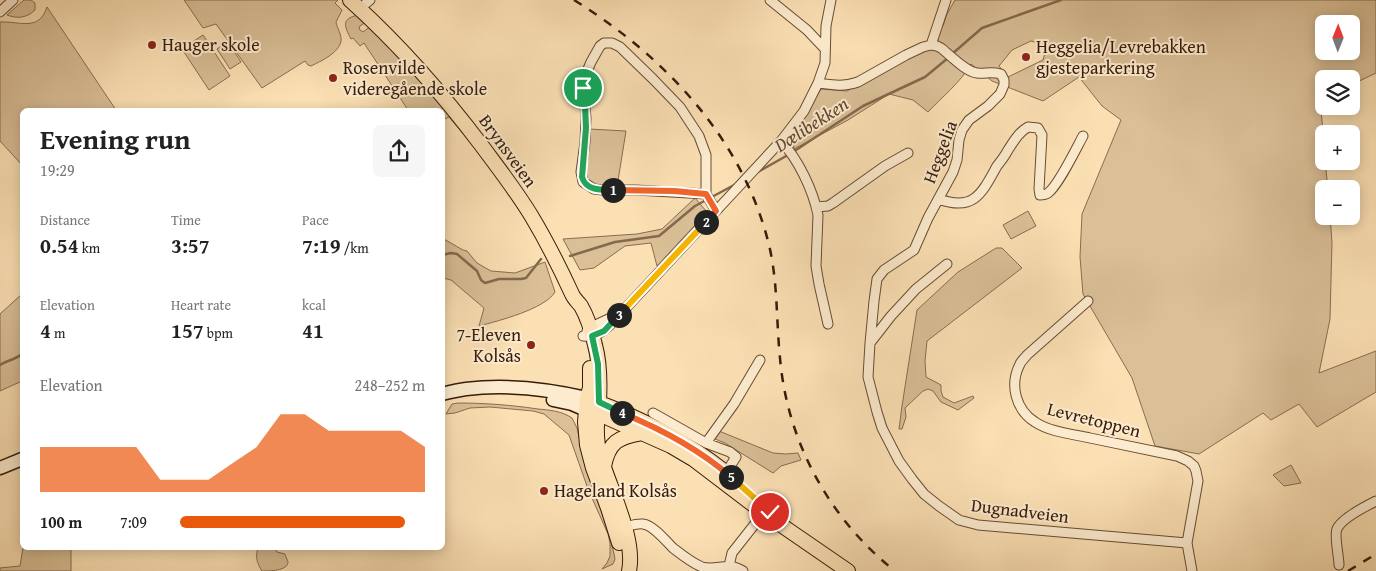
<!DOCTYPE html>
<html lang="en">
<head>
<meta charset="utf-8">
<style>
	:root { --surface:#fff; --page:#f6f6f6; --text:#222; --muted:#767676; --accent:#ea580c }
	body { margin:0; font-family:"Gentium Book Plus",serif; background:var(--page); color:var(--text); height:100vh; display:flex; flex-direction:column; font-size:19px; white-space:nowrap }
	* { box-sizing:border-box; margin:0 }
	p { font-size:16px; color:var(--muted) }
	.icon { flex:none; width:28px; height:28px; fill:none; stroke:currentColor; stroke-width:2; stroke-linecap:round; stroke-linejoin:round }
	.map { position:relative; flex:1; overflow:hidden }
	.panel { position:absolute; left:20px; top:108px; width:425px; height:442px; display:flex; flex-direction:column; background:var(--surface); border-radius:8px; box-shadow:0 2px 12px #0003 }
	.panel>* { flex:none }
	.needle { width:32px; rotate:1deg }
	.fabs { position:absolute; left:1315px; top:15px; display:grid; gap:10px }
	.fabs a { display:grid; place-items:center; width:45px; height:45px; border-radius:8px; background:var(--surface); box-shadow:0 2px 12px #0003; font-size:25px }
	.pin { position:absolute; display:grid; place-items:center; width:42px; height:42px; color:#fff; margin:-21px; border:2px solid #fff; border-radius:50%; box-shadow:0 1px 5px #0007 }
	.km { position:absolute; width:25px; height:25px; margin:-12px; border-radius:50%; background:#222; color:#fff; font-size:14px; line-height:25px; text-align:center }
	.round { display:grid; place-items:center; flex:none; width:52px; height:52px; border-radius:8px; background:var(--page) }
	.head { display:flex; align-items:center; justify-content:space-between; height:85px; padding:0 20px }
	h1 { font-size:28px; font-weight:800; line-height:38px }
	.figures { display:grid; grid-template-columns:repeat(3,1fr); gap:8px; height:85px; padding:5px 20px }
	.figures div { display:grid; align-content:center }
	.figures b { font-size:21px; font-weight:800 }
	.figures small { font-size:14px; font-weight:400 }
	.figures p { font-size:14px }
	.chart { height:140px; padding:10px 20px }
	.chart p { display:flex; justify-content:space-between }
	.chart svg { width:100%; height:90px; margin-top:5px; fill:var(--accent); opacity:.7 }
	ul { padding:0 20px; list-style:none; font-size:16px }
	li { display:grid; grid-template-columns:80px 60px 1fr; align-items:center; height:38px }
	li i { height:12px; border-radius:6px; background:var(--accent) }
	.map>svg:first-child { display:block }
</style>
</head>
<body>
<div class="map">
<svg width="1376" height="571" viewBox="0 0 1376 571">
	<rect width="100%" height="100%" fill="#fbe0b4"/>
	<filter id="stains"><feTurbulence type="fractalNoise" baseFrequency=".004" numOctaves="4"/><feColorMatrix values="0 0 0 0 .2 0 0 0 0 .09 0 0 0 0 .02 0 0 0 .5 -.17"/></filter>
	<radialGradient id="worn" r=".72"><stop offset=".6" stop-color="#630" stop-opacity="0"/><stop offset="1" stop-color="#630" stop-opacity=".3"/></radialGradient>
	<path fill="#dabf97" stroke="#886d50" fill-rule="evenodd" d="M24,0H31L35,3V10C27,18 17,19 7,15Z
		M184,0H338L335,3L342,10L336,22C337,28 342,35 341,41C339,53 321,61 311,66L308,65L305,61L262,88L216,24L203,28Z
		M955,0H1376V73L1351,85V79H1324V97L1320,99L1324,143V161H1325L1328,189H1324V216H1330L1332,242L1330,319L1319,373L1376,351V392L1317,427L1299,404L1271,420L1263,413L1199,454L1155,446L1132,378L1083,294L1080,257L1082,214L1121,120L1102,106L1079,77L1043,101L992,81L971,64C960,83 942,97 928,112L913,100L889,94L848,120L794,149L793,139L794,132L821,89L847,91L938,41L939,28L943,26L947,14ZM1324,24H1351V51H1324ZM1031,41L1041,44L1045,53L1043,60L1008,77L999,66L1012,50Z
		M47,7L116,110H22V165L0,141V22C20,21 39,32 47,7Z
		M359,15L366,22L360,26L359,29L363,32L371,26L408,64L486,161L449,117L443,120L442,110H408L364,43L360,46L353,38L351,39C344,26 341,18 359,15Z
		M203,35L230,76L209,90L182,49Z
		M228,42L241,62L230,69L217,49Z
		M589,129L626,131L617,187L589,185L585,175Z
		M695,198L707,212L657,266L651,243L625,246L594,268L580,270L563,239L637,234L662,229Z
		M1028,211L1036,226L1011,239L1003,225Z
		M442,238L463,250L467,251L477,263L491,271L515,273L545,262L555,292C545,309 498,321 479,326L484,308L451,280L443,278Z
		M996,248H1002L1022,268L927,341L925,361L926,377L941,385V391L943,397L954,403L973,396L974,398L958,410L941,402L933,391L928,389L923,391L905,408L906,417L902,429H899L902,406L917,310L958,272Z
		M22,294V381L0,391V314Z
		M458,403C485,403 511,405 538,409C549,410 562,411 572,418L577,428L588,475L607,526L614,554L615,559L613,564L602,569L607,563L610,556V543L608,534L588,489L569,435L544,414L533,411L490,407L470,408L455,413L446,414L452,404Z
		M719,431L773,453L786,454L798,453L801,460L781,466L773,473L725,443L713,438Z
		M1291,465L1301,483L1284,486L1273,475Z
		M23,548H71V571H0V568L20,566Z
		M258,548L275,549L277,552L285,554C285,555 288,561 288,562C288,571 269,571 262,571C257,563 255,557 258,548Z"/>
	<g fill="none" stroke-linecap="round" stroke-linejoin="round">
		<path stroke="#84694d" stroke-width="2.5" d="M952,54L982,28L1061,0
			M793,152L863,106L925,77L948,58
			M756,173L788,155
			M442,255L451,253L457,254L477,271L481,280L485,283L499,279H521L526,278L541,259
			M570,256L615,242L659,236L695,206L736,184
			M0,365C7,360 15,360 22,354"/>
		<g stroke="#684c34" stroke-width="11">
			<path id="minor" d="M770,0L807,30L825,49
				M359,9L370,0
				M0,12L13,0
				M931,45L946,0
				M818,83C833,85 844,87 858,82L906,55L923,47L931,45L937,46L941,48C950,55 966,72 977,73C986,74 990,71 1001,74L1004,80V85L1000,94L988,106L969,120L962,130L959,140L957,160L953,172L928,218L914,250L884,270L877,279L874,301L870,343
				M781,141C798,159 813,190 818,215L816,266L819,284L828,324
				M706,194L636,190H603L594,189L583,182L581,172L585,142L586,118L583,81L591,62L600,46L604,43H612L620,47L653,79L680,107L699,136L706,155V194L716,211
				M939,199C974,212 982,193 997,166C1001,161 1005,156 1008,150C1014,141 1018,133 1028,127L1038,128L1042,135L1039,189L1040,195C1044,195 1045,195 1048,193C1058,186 1076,149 1083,136
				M816,207L828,206L833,203L885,166L908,153
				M947,264L916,289L891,316L870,343L868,377L877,412L882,428L899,461L912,479L924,494L939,506L959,520L978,525L1187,543
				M1088,301L1027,355C1025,358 1021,361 1020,364C1009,385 1016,410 1035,422C1050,432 1072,434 1090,438C1119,444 1148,450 1177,456L1188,461L1194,466L1196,471L1198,481L1187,543L1192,571
				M587,331C592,325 607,320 615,316
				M583,336C594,337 602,333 610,325L781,141L804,111L818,83L825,63L826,26L831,0
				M653,413L706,443L730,452L736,457L724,476
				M706,443L734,404L760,360
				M620,528C627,527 636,523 643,524C653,525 666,541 673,548C682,555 692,563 702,567C718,571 727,561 743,571
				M1339,565C1339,557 1334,535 1337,529C1341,519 1366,506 1376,501
				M729,566L732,553L758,520"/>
		</g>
		<g stroke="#371b0a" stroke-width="15">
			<path id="secondary" d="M442,394C450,392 458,390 466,389C506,384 548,389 587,398
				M553,400L572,404L586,410
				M0,468L22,459"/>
		</g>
		<g stroke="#371b0a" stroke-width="16">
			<path id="primary" d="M350,0C399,44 442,93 482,146C499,169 517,192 532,217C547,242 560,268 572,294C574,299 578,302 581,306C588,318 592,332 595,345C600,363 600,383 599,402C597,420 595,437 600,455C609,487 636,538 629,571
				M590,368V388L587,398L585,422L587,445L593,468L608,508L619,543
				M592,400C638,417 685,440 724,471
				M586,410L608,418L671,446L693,459L768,516L848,571
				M604,466C609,442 618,437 642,433"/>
		</g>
		<use href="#minor" stroke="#fcebce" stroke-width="9"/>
		<use href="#secondary" stroke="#fcebce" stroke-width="12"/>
		<use href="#primary" stroke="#fbe0b4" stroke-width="14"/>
		<path stroke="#371b0a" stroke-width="2.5" stroke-dasharray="9 9" stroke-linecap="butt" d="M574,0C664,56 741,137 768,241C778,279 776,319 780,358C787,441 829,519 895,571
			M1348,571L1376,554"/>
	</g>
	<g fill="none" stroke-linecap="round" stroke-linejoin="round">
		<g stroke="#fff" stroke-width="10">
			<path id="split-1" d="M583,88L585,105L586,128L582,177C586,191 601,190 613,190"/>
		</g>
		<g stroke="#fff" stroke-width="10">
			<path id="split-2" d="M613,190L674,191L706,194L716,211L706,222"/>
		</g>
		<g stroke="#fff" stroke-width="10">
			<path id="split-3" d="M619,315L706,222"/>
		</g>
		<g stroke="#fff" stroke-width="10">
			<path id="split-4" d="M619,315L604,331L592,336L598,364L599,402L622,413"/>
		</g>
		<g stroke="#fff" stroke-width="10">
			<path id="split-5" d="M622,413C661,429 699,449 731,477"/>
		</g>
		<g stroke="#fff" stroke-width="10">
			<path id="split-6" d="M731,477L770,512"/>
		</g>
		<use href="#split-1" stroke="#22a559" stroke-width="6"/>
		<use href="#split-2" stroke="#f0652b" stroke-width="6"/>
		<use href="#split-3" stroke="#f5b400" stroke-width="6"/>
		<use href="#split-4" stroke="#22a559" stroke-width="6"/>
		<use href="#split-5" stroke="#f0652b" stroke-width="6"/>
		<use href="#split-6" stroke="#f5b400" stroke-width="6"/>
	</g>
	<g fill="#8f2418" stroke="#fcebce" stroke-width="2">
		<circle cx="152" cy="45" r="5"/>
		<circle cx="1026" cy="57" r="5"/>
		<circle cx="333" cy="78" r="5"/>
		<circle cx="531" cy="345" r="5"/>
		<circle cx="544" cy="491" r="5"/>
	</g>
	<g text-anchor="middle" stroke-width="4" stroke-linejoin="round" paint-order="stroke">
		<g font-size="18" fill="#371b0a" stroke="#fcebce" text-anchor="start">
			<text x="162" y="51">Hauger skole</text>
			<text x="1036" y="53">Heggelia/Levrebakken<tspan x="1036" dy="21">gjesteparkering</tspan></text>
			<text x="343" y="74">Rosenvilde<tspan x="343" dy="21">videregående skole</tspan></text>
			<text x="521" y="341" text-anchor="end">7-Eleven<tspan x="521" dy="21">Kolsås</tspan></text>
			<text x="554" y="497">Hageland Kolsås</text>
		</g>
		<g font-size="18" fill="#371b0a" stroke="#fcebce">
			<text transform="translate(508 151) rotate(54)" y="6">Brynsveien</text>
			<text transform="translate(940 152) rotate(-69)" y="6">Heggelia</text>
			<text transform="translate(1094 420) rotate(14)" y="6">Levretoppen</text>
			<text transform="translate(1020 511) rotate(7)" y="6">Dugnadveien</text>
		</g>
		<g font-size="19" font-style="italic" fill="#644831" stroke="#fcebce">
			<text transform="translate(811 124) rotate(-33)" y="7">Dælibekken</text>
		</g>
	</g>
	<rect width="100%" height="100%" filter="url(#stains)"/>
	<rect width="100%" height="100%" fill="url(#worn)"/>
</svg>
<div class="fabs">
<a><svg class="needle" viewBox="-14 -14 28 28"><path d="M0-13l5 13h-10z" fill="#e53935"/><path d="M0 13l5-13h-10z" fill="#767676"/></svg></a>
<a><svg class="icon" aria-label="layers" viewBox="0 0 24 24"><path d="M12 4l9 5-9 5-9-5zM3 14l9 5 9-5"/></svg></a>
<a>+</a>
<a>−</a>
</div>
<div class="pin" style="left:583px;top:88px;background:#1e9e55"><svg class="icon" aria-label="arrive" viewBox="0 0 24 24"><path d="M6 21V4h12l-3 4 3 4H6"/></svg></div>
<div class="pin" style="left:770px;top:512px;background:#d93025"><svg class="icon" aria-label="check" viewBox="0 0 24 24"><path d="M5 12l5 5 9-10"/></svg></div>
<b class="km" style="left:613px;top:190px">1</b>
<b class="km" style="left:706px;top:222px">2</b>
<b class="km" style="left:619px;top:315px">3</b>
<b class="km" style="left:622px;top:413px">4</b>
<b class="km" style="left:731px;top:477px">5</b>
<section class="panel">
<div class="head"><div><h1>Evening run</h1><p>19:29</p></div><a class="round"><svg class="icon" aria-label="share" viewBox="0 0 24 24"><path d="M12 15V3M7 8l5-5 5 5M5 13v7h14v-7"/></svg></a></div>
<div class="figures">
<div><p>Distance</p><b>0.54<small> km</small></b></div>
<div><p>Time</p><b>3:57</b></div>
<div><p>Pace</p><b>7:19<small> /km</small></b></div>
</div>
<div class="figures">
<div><p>Elevation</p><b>4<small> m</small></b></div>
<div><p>Heart rate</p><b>157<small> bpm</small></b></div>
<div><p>kcal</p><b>41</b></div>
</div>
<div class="chart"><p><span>Elevation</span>248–252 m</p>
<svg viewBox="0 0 160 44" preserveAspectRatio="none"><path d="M0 44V22L10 22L20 22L30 22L40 22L50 38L60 38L70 38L80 30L90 22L100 6L110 6L120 14L130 14L140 14L150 14L160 22V44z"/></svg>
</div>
<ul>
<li><b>100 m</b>7:09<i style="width:92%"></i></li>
</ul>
</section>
</div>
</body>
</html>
